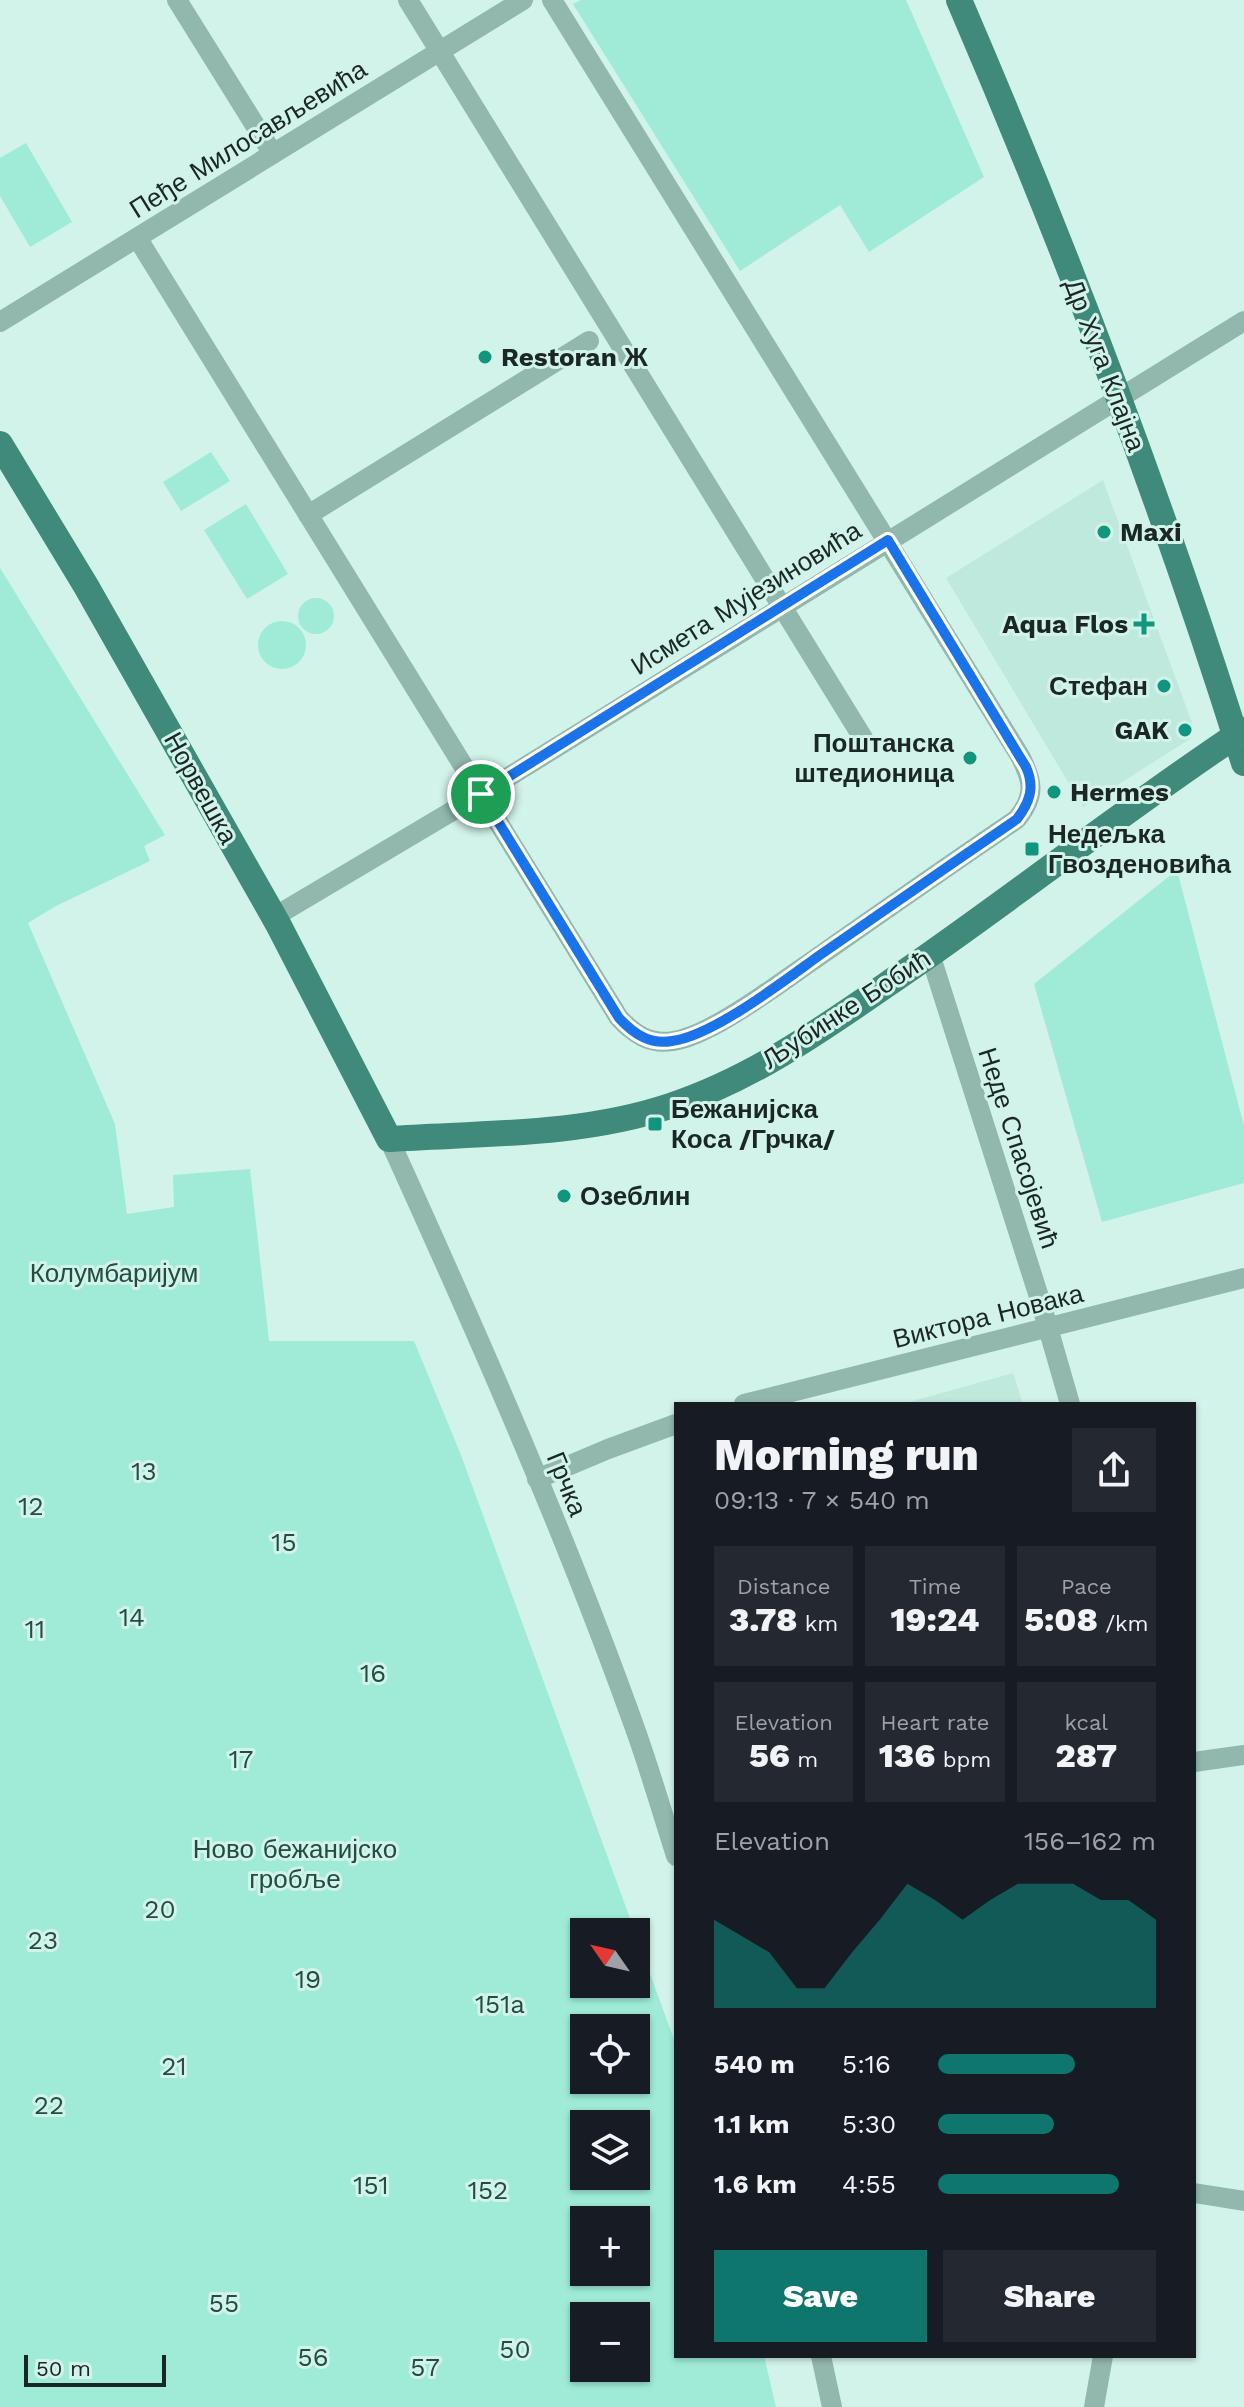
<!DOCTYPE html>
<html lang="en">
<head>
<meta charset="utf-8">
<style>
	:root { --surface:#171b24; --page:#242831; --text:#f1f3f6; --muted:#9ea1a6; --accent:#0f766e }
	body { margin:0; font-family:"Work Sans",sans-serif; background:var(--page); color:var(--text); height:100vh; display:flex; flex-direction:column; font-size:30px; white-space:nowrap }
	* { box-sizing:border-box; margin:0 }
	p { font-size:26px; color:var(--muted) }
	.icon { flex:none; width:44px; height:44px; fill:none; stroke:currentColor; stroke-width:2; stroke-linecap:round; stroke-linejoin:round }
	.map { position:relative; flex:1; overflow:hidden }
	.details { position:absolute; left:674px; top:1402px; width:522px; height:956px; display:flex; flex-direction:column; background:var(--surface); border-radius:0px; box-shadow:0 2px 6px #0004 }
	.details>* { flex:none }
	.needle { width:52px; rotate:304deg }
	.tools { position:absolute; left:570px; top:1918px; display:grid; gap:16px }
	.tools a { display:grid; place-items:center; width:80px; height:80px; border-radius:0px; background:var(--surface); box-shadow:0 2px 6px #0004; font-size:40px }
	.scale { position:absolute; left:24px; bottom:20px; width:142px; box-sizing:border-box; padding-left:8px; border:4px solid #1a2724; border-top:0; font-size:22px; line-height:28px; white-space:nowrap; color:#1a2724; -webkit-text-stroke:6px #d2f3ea; paint-order:stroke }
	.pin { position:absolute; display:grid; place-items:center; width:68px; height:68px; color:#fff; margin:-34px; border:4px solid #fff; border-radius:50%; box-shadow:0 2px 8px #0007 }
	.round { display:grid; place-items:center; flex:none; width:84px; height:84px; border-radius:0px; background:var(--page) }
	.head { display:flex; align-items:center; justify-content:space-between; height:136px; padding:0 40px }
	h1 { font-size:44px; font-weight:800; line-height:60px }
	.metrics { display:grid; grid-template-columns:repeat(3,1fr); gap:12px; height:136px; padding:8px 40px }
	.metrics div { display:grid; align-content:center; border-radius:0px; background:var(--page); text-align:center }
	.metrics b { font-size:34px; font-weight:800 }
	.metrics small { font-size:22px; font-weight:400 }
	.metrics p { font-size:22px }
	.chart { height:224px; padding:16px 40px }
	.chart p { display:flex; justify-content:space-between }
	.chart svg { width:100%; height:144px; margin-top:8px; fill:var(--accent); opacity:.7 }
	.button { display:flex; gap:16px; margin-top:auto; padding:16px 40px }
	.button a { flex:1; height:92px; border-radius:0px; background:var(--accent); color:#fff; font-size:32px; font-weight:800; line-height:92px; text-align:center }
	.button a+a { background:var(--page); color:var(--text) }
	ul { padding:0 40px; list-style:none; font-size:26px }
	li { display:grid; grid-template-columns:128px 96px 1fr; align-items:center; height:60px }
	li i { height:20px; border-radius:10px; background:var(--accent) }
	.map>svg:first-child { display:block }
</style>
</head>
<body>
<div class="map">
<svg width="1244" height="2407" viewBox="0 0 1244 2407">
	<rect width="100%" height="100%" fill="#d2f3ea"/>
	<path fill="#c0e9de" d="M1103,480L1195,731L1190,739L1083,807L946,578Z
		M1013,1373L1023,1404H902Z"/>
	<path fill="#9febd8" fill-rule="evenodd" d="M581,0H906L984,177L869,252L840,205L740,271L573,4Z
		M26,143L72,222L30,247L0,196V158Z
		M211,452L230,481L181,511L163,482Z
		M246,504L288,574L247,599L204,530Z
		M0,568L165,835L144,846L150,861L56,906L28,923L115,1124L127,1214L174,1207L173,1175L250,1169L269,1341H414L461,1455L635,1932H584V1984H636V1935L676,2045V2356H764L776,2407H0ZM584,2028H636V2080H584ZM584,2124H636V2176H584ZM584,2220H636V2272H584ZM584,2316H636V2368H584Z
		M298 616a18 18 0 1 1 36 0a18 18 0 1 1-36 0Z
		M258 645a24 24 0 1 1 48 0a24 24 0 1 1-48 0Z
		M1177,870L1244,1126V1183L1102,1222L1034,984Z"/>
	<g fill="none" stroke-linecap="round" stroke-linejoin="round">
		<path stroke="#92b7ad" stroke-width="20" d="M177,0L273,154
			M408,0L863,738
			M138,239L619,1018C634,1034 650,1045 673,1041C711,1036 781,982 815,959C882,912 949,865 1017,819C1036,795 1033,781 1020,756L552,0
			M0,322L523,0
			M308,515L589,341
			M274,917L481,794L1244,321
			M930,954L1040,1300L1070,1404
			M389,1139C478,1335 565,1532 637,1734C651,1774 663,1815 676,1856
			M744,1404L1244,1278
			M537,1479L608,1449L676,1424
			M1194,1762L1244,1755
			M1194,2193L1244,2201
			M821,2356L832,2407
			M1094,2407L1103,2356"/>
		<path stroke="#3f8a7a" stroke-width="26" d="M959,0C1066,249 1163,504 1244,763
			M0,444L86,586L278,924L389,1139C482,1133 580,1136 670,1106C756,1078 831,1023 905,972C1019,893 1128,807 1244,730"/>
	</g>
	<g fill="none" stroke-linecap="round" stroke-linejoin="round">
		<g stroke="#fff" stroke-width="16">
			<path id="route" d="M888,540L1026,767C1035,787 1030,802 1017,819C951,864 885,910 820,955C785,980 713,1036 672,1041C650,1045 634,1034 619,1018L481,794Z"/>
		</g>
		<use href="#route" stroke="#1a73e8" stroke-width="10"/>
	</g>
	<g fill="#10957f" stroke="#d2f3ea" stroke-width="3">
		<circle cx="485" cy="357" r="8"/>
		<circle cx="1104" cy="532" r="8"/>
		<path d="M1140 612h8v8h8v8h-8v8h-8v-8h-8v-8h8z"/>
		<circle cx="1164" cy="686" r="8"/>
		<circle cx="1185" cy="730" r="8"/>
		<circle cx="970" cy="758" r="8"/>
		<circle cx="1054" cy="792" r="8"/>
		<rect x="1024" y="841" width="16" height="16" rx="4"/>
		<rect x="647" y="1116" width="16" height="16" rx="4"/>
		<circle cx="564" cy="1196" r="8"/>
	</g>
	<g text-anchor="middle" stroke-width="6" stroke-linejoin="round" paint-order="stroke">
		<g font-size="26" fill="#1a2724" stroke="#d2f3ea">
			<text transform="translate(248 139) rotate(-32)" y="9">Пеђе Милосављевића</text>
			<text transform="translate(1105 365) rotate(69)" y="9">Др Хуга Клајна</text>
			<text transform="translate(746 598) rotate(-32)" y="9">Исмета Мујезиновића</text>
			<text transform="translate(201 788) rotate(61)" y="9">Норвешка</text>
			<text transform="translate(846 1009) rotate(-33)" y="9">Љубинке Бобић</text>
			<text transform="translate(1019 1148) rotate(72)" y="9">Неде Спасојевић</text>
			<text transform="translate(988 1316) rotate(-14)" y="9">Виктора Новака</text>
			<text transform="translate(567 1484) rotate(68)" y="9">Грчка</text>
		</g>
		<g font-size="26" font-weight="bold" fill="#1a2724" stroke="#d2f3ea" text-anchor="start">
			<text x="501" y="366">Restoran Ж</text>
			<text x="1120" y="541">Maxi</text>
			<text x="1128" y="633" text-anchor="end">Aqua Flos</text>
			<text x="1148" y="695" text-anchor="end">Стефан</text>
			<text x="1169" y="739" text-anchor="end">GAK</text>
			<text x="954" y="752" text-anchor="end">Поштанска<tspan x="954" dy="30">штедионица</tspan></text>
			<text x="1070" y="801">Hermes</text>
			<text x="1048" y="843">Недељка<tspan x="1048" dy="30">Гвозденовића</tspan></text>
			<text x="671" y="1118">Бежанијска<tspan x="671" dy="30">Коса /Грчка/</tspan></text>
			<text x="580" y="1205">Озеблин</text>
		</g>
		<g font-size="26" fill="#234c43" stroke="#d2f3ea">
			<text x="114" y="1282">Колумбаријум</text>
			<text x="144" y="1480">13</text>
			<text x="31" y="1515">12</text>
			<text x="284" y="1551">15</text>
			<text x="132" y="1626">14</text>
			<text x="35" y="1638">11</text>
			<text x="373" y="1682">16</text>
			<text x="241" y="1768">17</text>
			<text x="295" y="1858">Ново бежанијско<tspan x="295" dy="30">гробље</tspan></text>
			<text x="160" y="1918">20</text>
			<text x="43" y="1949">23</text>
			<text x="308" y="1988">19</text>
			<text x="500" y="2013">151a</text>
			<text x="174" y="2075">21</text>
			<text x="49" y="2114">22</text>
			<text x="371" y="2194">151</text>
			<text x="488" y="2199">152</text>
			<text x="224" y="2312">55</text>
			<text x="515" y="2358">50</text>
			<text x="313" y="2366">56</text>
			<text x="425" y="2376">57</text>
		</g>
	</g>
</svg>
<div class="tools">
<a><svg class="needle" viewBox="-14 -14 28 28"><path d="M0-13l5 13h-10z" fill="#e53935"/><path d="M0 13l5-13h-10z" fill="#9ea1a6"/></svg></a>
<a><svg class="icon" aria-label="locate" viewBox="0 0 24 24"><circle cx="12" cy="12" r="6"/><path d="M12 2v4M12 18v4M2 12h4M18 12h4"/></svg></a>
<a><svg class="icon" aria-label="layers" viewBox="0 0 24 24"><path d="M12 4l9 5-9 5-9-5zM3 14l9 5 9-5"/></svg></a>
<a>+</a>
<a>−</a>
</div>
<div class="scale">50 m</div>
<div class="pin" style="left:481px;top:794px;background:#1e9e55"><svg class="icon" aria-label="arrive" viewBox="0 0 24 24"><path d="M6 21V4h12l-3 4 3 4H6"/></svg></div>
<section class="details">
<div class="head"><div><h1>Morning run</h1><p>09:13 · 7 × 540 m</p></div><a class="round"><svg class="icon" aria-label="share" viewBox="0 0 24 24"><path d="M12 15V3M7 8l5-5 5 5M5 13v7h14v-7"/></svg></a></div>
<div class="metrics">
<div><p>Distance</p><b>3.78<small> km</small></b></div>
<div><p>Time</p><b>19:24</b></div>
<div><p>Pace</p><b>5:08<small> /km</small></b></div>
</div>
<div class="metrics">
<div><p>Elevation</p><b>56<small> m</small></b></div>
<div><p>Heart rate</p><b>136<small> bpm</small></b></div>
<div><p>kcal</p><b>287</b></div>
</div>
<div class="chart"><p><span>Elevation</span>156–162 m</p>
<svg viewBox="0 0 160 44" preserveAspectRatio="none"><path d="M0 44V17L10 22L20 27L30 38L40 38L50 27L60 17L70 6L80 11L90 17L100 11L110 6L120 6L130 6L140 11L150 11L160 17V44z"/></svg>
</div>
<ul>
<li><b>540 m</b>5:16<i style="width:63%"></i></li>
<li><b>1.1 km</b>5:30<i style="width:53%"></i></li>
<li><b>1.6 km</b>4:55<i style="width:83%"></i></li>
</ul>
<div class="button"><a>Save</a><a>Share</a></div>
</section>
</div>
</body>
</html>
